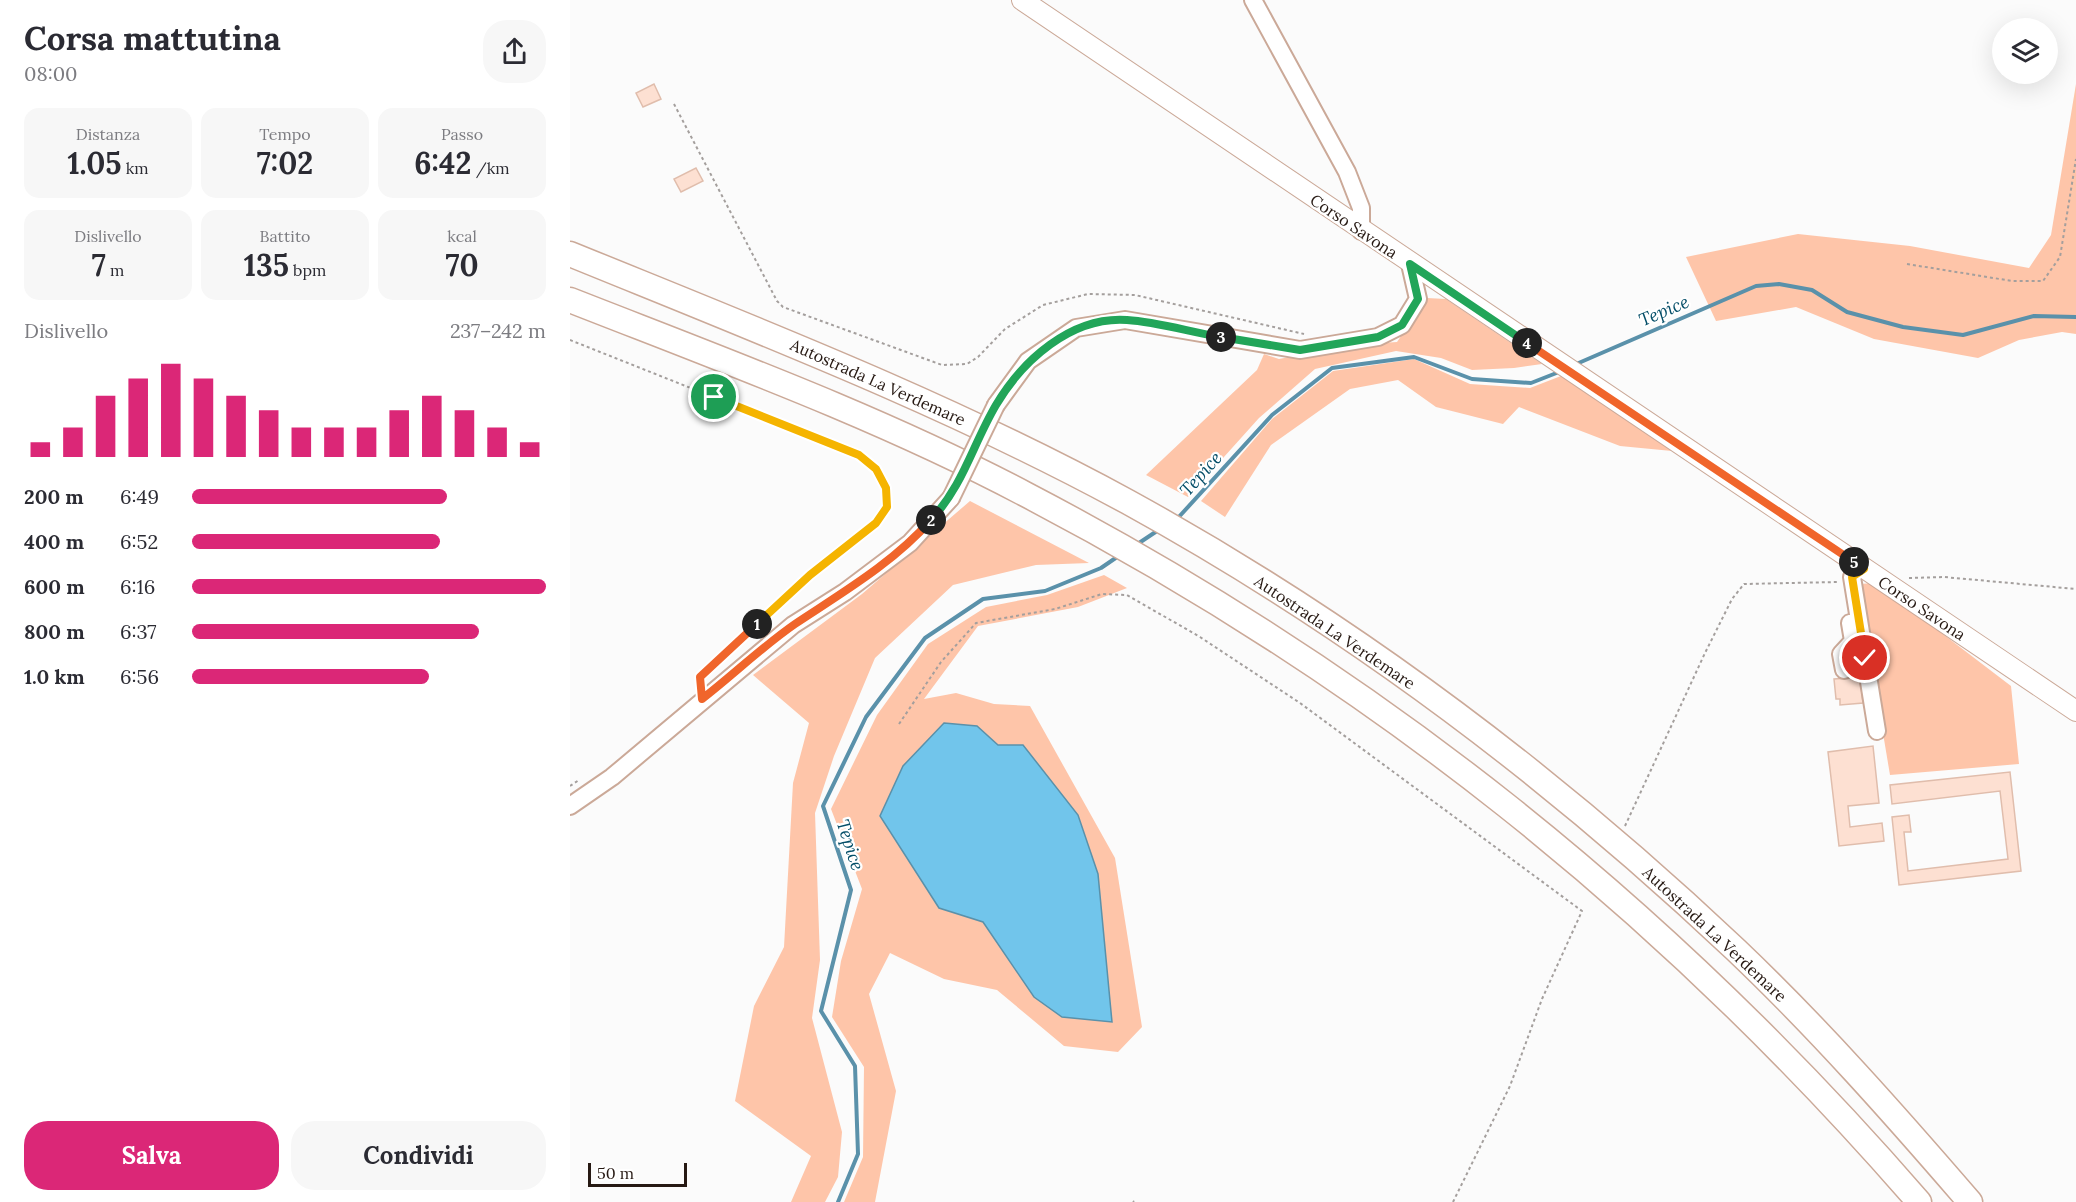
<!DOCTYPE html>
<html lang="it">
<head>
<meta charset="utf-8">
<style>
	:root { --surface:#fff; --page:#f7f7f7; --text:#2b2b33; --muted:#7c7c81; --accent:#db2777 }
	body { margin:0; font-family:Lora,serif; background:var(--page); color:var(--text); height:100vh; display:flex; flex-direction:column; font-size:22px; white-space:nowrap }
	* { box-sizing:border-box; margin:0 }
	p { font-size:20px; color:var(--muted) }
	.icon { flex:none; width:33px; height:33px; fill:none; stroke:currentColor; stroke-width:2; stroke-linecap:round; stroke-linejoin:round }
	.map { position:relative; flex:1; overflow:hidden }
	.side { display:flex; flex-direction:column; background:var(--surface); width:570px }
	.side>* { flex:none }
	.controls { position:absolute; left:1422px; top:18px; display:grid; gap:12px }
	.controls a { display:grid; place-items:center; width:66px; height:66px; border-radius:50%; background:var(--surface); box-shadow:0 6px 24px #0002; font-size:30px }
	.scale { position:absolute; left:18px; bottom:15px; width:99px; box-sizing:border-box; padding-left:6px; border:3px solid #261913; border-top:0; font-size:16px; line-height:21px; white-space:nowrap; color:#261913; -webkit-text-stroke:4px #fff; paint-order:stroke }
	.pin { position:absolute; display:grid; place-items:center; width:51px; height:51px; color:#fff; margin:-26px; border:3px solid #fff; border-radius:50%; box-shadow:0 2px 6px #0007 }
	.km { position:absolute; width:30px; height:30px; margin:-15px; border-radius:50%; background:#222; color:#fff; font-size:16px; line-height:30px; text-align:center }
	.round { display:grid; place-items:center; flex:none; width:63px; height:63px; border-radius:24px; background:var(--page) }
	.headline { display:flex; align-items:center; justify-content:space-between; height:102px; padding:0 24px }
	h1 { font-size:33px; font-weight:700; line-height:45px }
	.stats { display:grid; grid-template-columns:repeat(3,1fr); gap:9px; height:102px; padding:6px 24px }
	.stats div { display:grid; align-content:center; border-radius:15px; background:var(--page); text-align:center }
	.stats b { font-size:30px; font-weight:700 }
	.stats small { font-size:16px; font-weight:400 }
	.stats p { font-size:16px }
	.chart { height:168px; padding:12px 24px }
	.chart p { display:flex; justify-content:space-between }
	.chart svg { width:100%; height:108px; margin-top:6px; stroke:var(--accent); stroke-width:6 }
	.button { display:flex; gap:12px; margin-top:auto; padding:12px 24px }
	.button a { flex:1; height:69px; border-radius:24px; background:var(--accent); color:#fff; font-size:24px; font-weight:700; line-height:69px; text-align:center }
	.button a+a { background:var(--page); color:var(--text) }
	ul { padding:0 24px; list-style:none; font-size:20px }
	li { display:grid; grid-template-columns:96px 72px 1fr; align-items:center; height:45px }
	li i { height:15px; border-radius:8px; background:var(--accent) }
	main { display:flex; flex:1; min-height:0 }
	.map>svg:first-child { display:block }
</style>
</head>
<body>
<main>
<section class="side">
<div class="headline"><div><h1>Corsa mattutina</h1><p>08:00</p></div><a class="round"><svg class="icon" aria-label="share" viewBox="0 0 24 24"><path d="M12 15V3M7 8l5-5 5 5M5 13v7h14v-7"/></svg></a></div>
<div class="stats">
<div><p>Distanza</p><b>1.05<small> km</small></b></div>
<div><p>Tempo</p><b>7:02</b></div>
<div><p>Passo</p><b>6:42<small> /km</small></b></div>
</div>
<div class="stats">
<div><p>Dislivello</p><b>7<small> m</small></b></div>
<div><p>Battito</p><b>135<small> bpm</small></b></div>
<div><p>kcal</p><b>70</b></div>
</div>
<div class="chart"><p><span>Dislivello</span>237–242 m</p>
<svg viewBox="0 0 160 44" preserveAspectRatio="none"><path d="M5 44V38M15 44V32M25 44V19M35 44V12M45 44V6M55 44V12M65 44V19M75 44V25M85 44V32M95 44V32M105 44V32M115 44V25M125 44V19M135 44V25M145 44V32M155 44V38"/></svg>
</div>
<ul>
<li><b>200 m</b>6:49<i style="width:72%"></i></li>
<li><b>400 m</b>6:52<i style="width:70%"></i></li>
<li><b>600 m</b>6:16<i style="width:100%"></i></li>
<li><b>800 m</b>6:37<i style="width:81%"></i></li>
<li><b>1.0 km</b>6:56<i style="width:67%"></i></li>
</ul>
<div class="button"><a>Salva</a><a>Condividi</a></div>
</section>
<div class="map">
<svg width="1506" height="1202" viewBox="0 0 1506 1202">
	<rect width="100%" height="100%" fill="#fbfbfb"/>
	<path fill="#fec5a9" d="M1506,84V334L1492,332L1449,340L1408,358L1304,339L1226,307L1146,321L1116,257L1228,234L1340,246L1459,268L1481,235Z
		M857,298L876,299L972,364L944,368L902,370L871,358L826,351L745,369L689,418L618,497L576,475L687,370L694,354L709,359L781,345L827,342Z
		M844,359L900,384L960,388L991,376L1102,451L1050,446L949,407L933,424L866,407L828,380L780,389L701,445L655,517L631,501L702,419L763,371Z
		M400,501L519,563L466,565L383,585L305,658L264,756L245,813L250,960L242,1018L272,1132L268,1177L255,1202H221L241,1156L165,1101L184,1006L214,947L223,783L239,723L183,675L292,594Z
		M534,575L557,588L508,607L408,626L354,699L386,693L424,704L460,706L545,858L572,1027L548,1052L494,1046L427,990L374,979L320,953L299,994L326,1091L305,1202H274L293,1157L294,1067L262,1017L271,961L292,889L261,809L307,715L358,644L416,607L477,595Z
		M1306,583L1441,686L1449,764L1320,775L1288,584Z"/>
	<path fill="#71c5eb" stroke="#5a91aa" stroke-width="1.5" d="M374,723L407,726L428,745H453L508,815L528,874L542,1022L492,1017L464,997L413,922L369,908L310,816L333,766Z"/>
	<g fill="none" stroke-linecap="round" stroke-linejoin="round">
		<path stroke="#5a91aa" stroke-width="4" d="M1004,365L1186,286L1209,284L1242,290L1277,312L1333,327L1393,335L1464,316L1506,317
			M607,519L702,415L762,368L844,357L902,379L961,383L989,372
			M566,545L590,529
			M268,1202L288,1154L285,1066L251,1011L281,890L253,806L296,717L355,638L413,599L475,591L531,568L550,555"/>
	</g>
	<path fill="#fde0d2" stroke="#e0bdac" stroke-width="1.5" d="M84,84L91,99L73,107L66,93Z
		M126,168L133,181L111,192L104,179Z
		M1290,677L1293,703L1270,705V699H1266L1264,679Z
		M1303,746L1309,803L1278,806L1280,827L1312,823L1314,841L1269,846L1258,752Z
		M1440,772L1451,871L1329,885L1322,817L1339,815L1341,832H1334L1338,871L1438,859L1430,791L1322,804L1320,785Z"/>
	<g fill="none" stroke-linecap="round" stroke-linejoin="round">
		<g stroke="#cba998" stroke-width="20">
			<path id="minor" d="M683,0L777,172L791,208V231
				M426,405L458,361L506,328L555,320L730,350L808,337L832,325L848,299L840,264
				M1282,577L1307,731
				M1274,670L1271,654L1283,641L1280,623
				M0,806L42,777L223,625L275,592L340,543L381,498"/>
		</g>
		<g stroke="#cba998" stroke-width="22">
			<path id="major" d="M452,0L1506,711"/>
		</g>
		<g stroke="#cba998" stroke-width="27">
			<path id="highway" d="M0,254C189,331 378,404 558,502C778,623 984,778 1166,950C1249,1029 1325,1115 1400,1202
				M0,300C153,360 309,417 455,494C802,675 1093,907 1349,1202"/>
		</g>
		<path stroke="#a49f9d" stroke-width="2" stroke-dasharray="3 3" stroke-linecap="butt" d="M104,104L207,301L213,307L372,365L397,364L408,357L435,329L473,305L518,294L565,295L734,334
			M1337,264L1442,281H1473L1490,257L1506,159
			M0,340L289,455C303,467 325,488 316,508C305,533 262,557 241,575C203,607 166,642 130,677V683
			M1339,578L1374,577L1506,589
			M329,724L371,662L406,623L485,609L532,594L557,595L630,637L730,703L1012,911L972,999L940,1086L883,1202
			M0,786L9,780
			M1055,826L1135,653L1162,599L1174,584L1269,582
			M563,1201L564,1202"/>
		<use href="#minor" stroke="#fff" stroke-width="16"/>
		<use href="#major" stroke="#fff" stroke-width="20"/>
		<use href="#highway" stroke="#fff" stroke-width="24"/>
		<g stroke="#cba998" stroke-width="20" stroke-linecap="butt">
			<path id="minor-bridge" d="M381,498L426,405"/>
		</g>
		<use href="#minor-bridge" stroke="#fff" stroke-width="16"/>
	</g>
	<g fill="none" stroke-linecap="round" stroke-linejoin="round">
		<g stroke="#fff" stroke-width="12">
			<path id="split-1" d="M144,397L289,455L306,469L316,488L317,507L306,523L240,575L187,624"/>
		</g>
		<g stroke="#fff" stroke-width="12">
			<path id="split-2" d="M187,624L130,677L132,699C163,675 193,646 225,624C273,592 323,563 361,520"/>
		</g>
		<g stroke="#fff" stroke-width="12">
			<path id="split-3" d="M361,520C394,484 402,446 426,405C452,361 501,316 557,320C588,322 620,332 651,337"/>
		</g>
		<g stroke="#fff" stroke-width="12">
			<path id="split-4" d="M651,337L730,350L808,337L832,325L848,299L840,264L957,343"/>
		</g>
		<g stroke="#fff" stroke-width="12">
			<path id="split-5" d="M957,343L1284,562"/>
		</g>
		<g stroke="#fff" stroke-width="12">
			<path id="split-6" d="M1284,562L1294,569L1282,577L1295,658"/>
		</g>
		<use href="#split-1" stroke="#f5b400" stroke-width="8"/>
		<use href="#split-2" stroke="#f0652b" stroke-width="8"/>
		<use href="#split-3" stroke="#22a559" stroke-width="8"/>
		<use href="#split-4" stroke="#22a559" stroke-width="8"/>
		<use href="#split-5" stroke="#f0652b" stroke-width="8"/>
		<use href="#split-6" stroke="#f5b400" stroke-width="8"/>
	</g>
	<g text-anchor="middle" stroke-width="4.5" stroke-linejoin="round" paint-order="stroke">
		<g font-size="16" fill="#261913" stroke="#fff">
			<text transform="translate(784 226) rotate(34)" y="6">Corso Savona</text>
			<text transform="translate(308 382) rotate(24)" y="6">Autostrada La Verdemare</text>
			<text transform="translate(1352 608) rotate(34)" y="6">Corso Savona</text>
			<text transform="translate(765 632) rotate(34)" y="6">Autostrada La Verdemare</text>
			<text transform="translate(1145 934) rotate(43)" y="6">Autostrada La Verdemare</text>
		</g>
		<g font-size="18" font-style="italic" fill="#054e68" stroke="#fff">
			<text transform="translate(1094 311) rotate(-23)" y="6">Tepice</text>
			<text transform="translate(631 474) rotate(-48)" y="6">Tepice</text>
			<text transform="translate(280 845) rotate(72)" y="6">Tepice</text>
		</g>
	</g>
</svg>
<div class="controls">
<a><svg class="icon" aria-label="layers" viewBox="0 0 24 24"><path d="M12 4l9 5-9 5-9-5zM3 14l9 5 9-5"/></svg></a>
</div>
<div class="scale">50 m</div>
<div class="pin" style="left:144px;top:397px;background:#1e9e55"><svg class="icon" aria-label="arrive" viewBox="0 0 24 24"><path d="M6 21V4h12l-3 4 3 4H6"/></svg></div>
<div class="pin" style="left:1295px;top:658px;background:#d93025"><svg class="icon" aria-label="check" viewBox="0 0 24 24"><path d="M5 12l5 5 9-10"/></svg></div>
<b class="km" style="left:187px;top:624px">1</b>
<b class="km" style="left:361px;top:520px">2</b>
<b class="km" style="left:651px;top:337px">3</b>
<b class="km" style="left:957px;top:343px">4</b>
<b class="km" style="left:1284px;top:562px">5</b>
</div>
</main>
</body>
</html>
